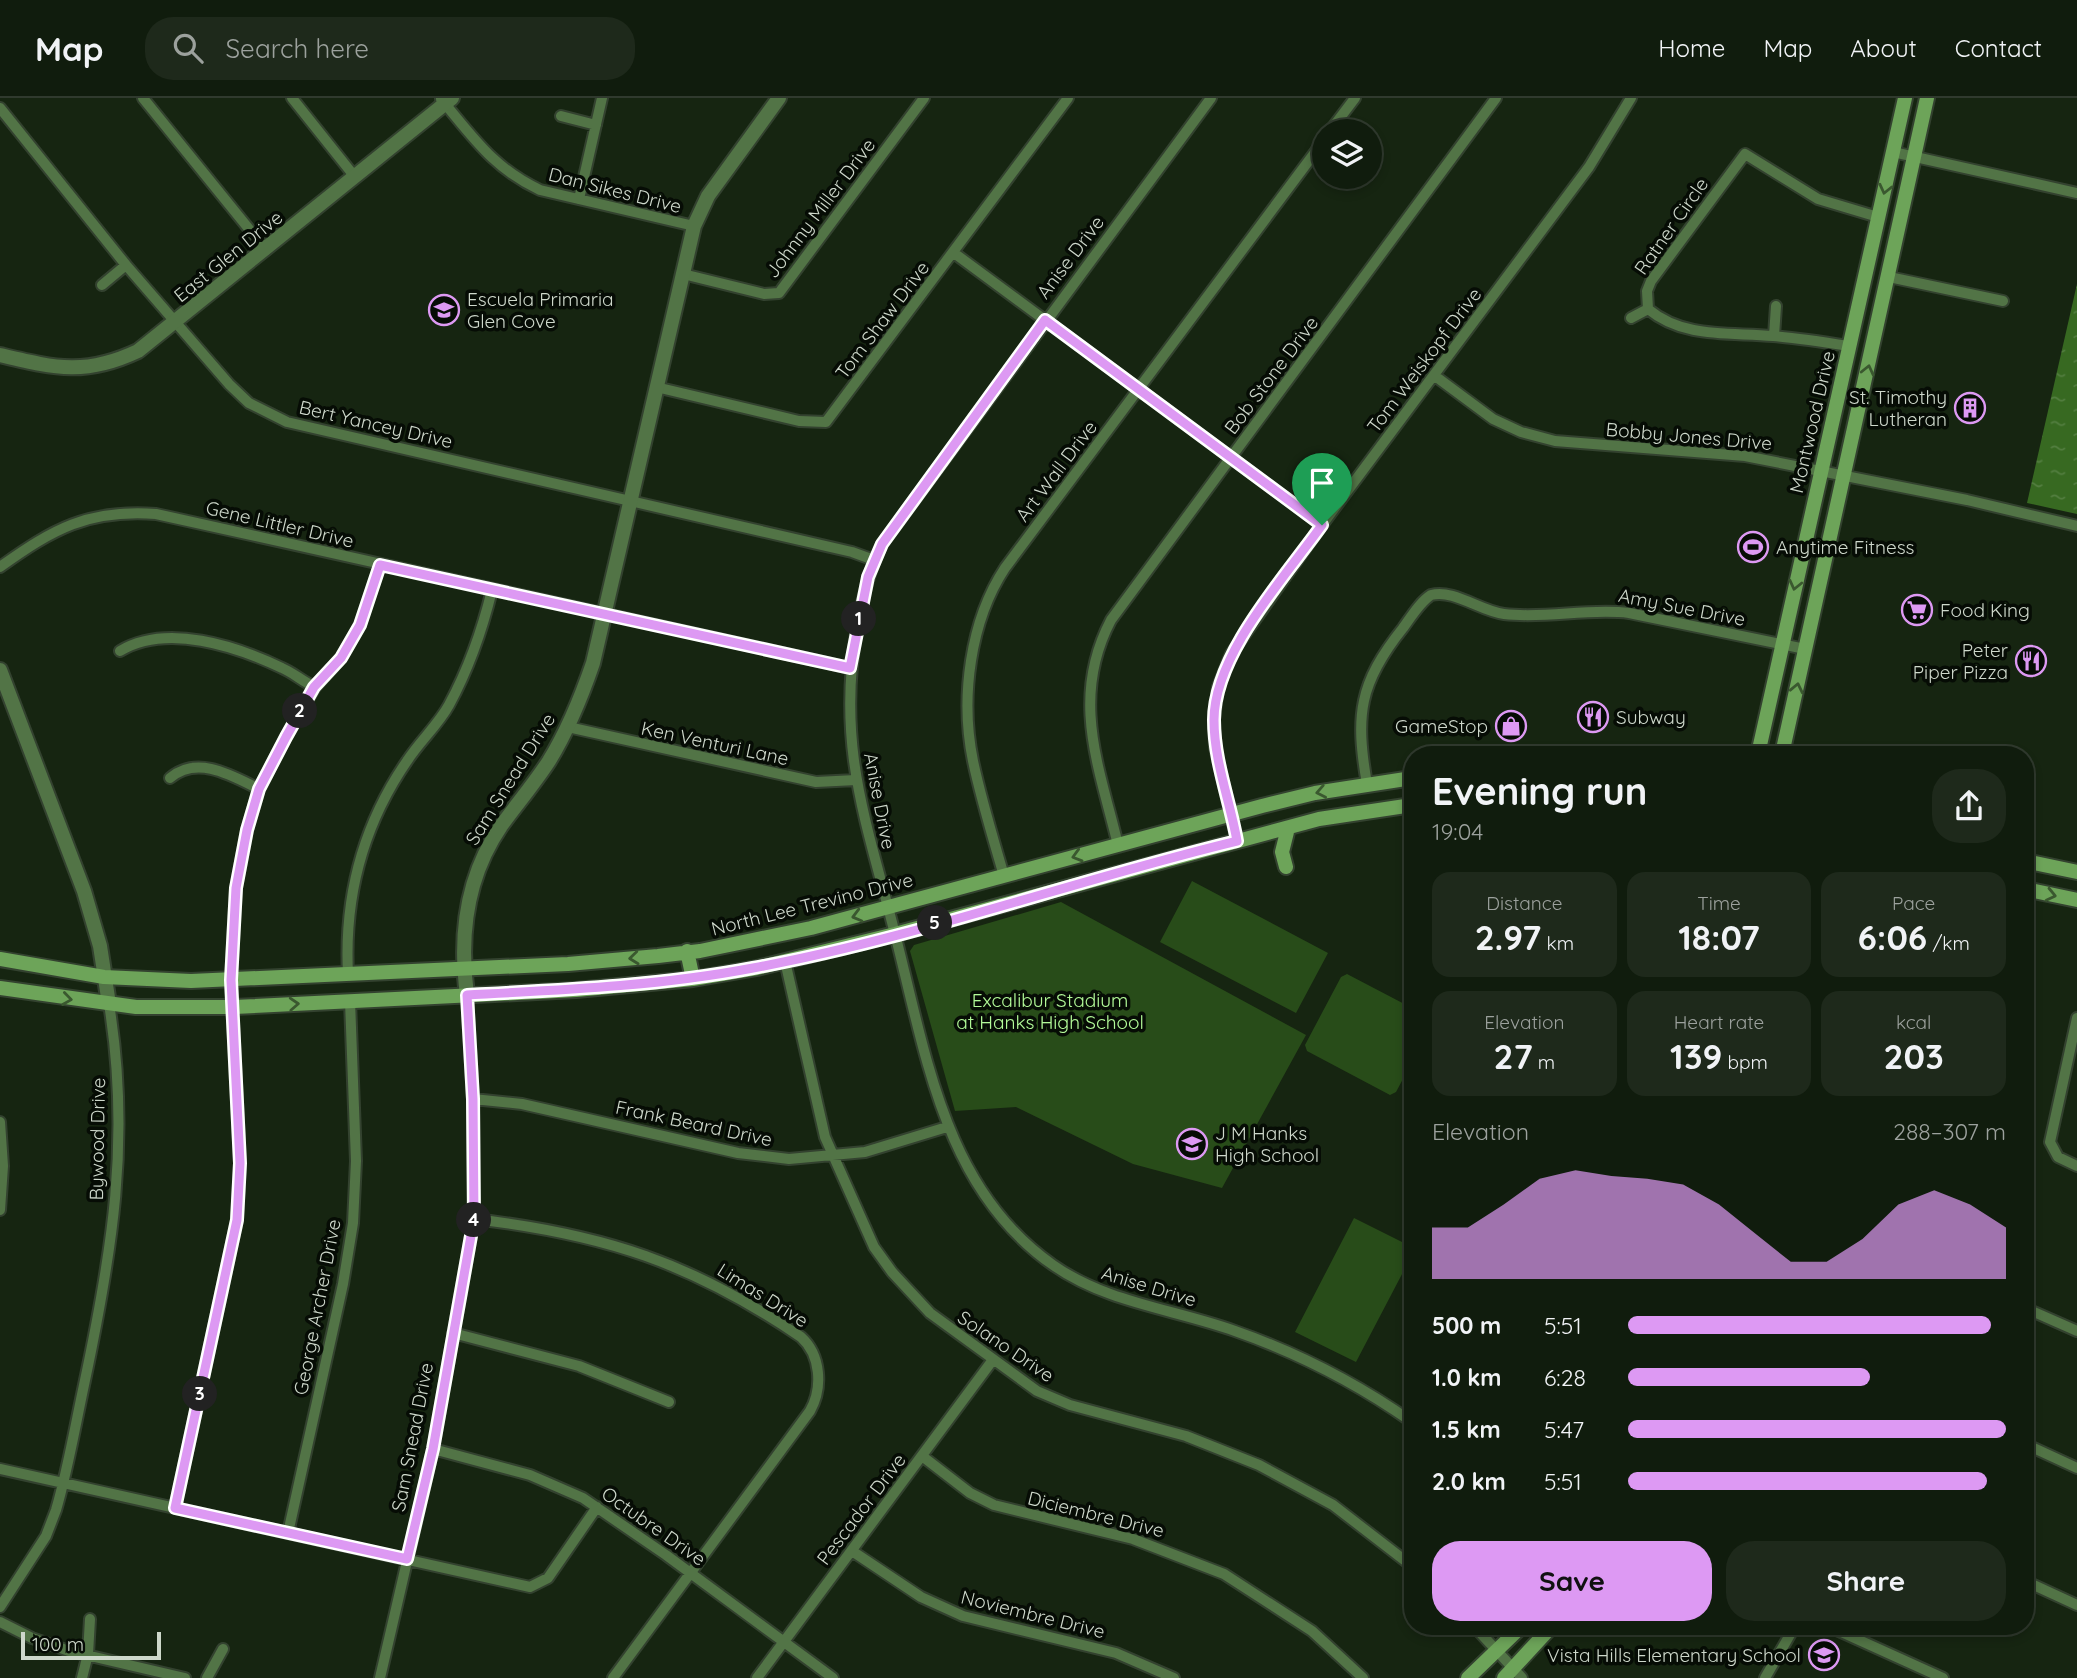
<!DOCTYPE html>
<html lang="en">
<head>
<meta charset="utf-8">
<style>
	:root { --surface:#101c0d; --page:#1e291b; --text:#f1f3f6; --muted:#9ca19d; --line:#303a2e; --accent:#dd99f3 }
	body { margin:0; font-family:Quicksand,sans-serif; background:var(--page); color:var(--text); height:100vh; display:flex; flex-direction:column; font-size:26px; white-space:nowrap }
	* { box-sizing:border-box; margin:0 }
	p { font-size:23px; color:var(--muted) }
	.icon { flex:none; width:38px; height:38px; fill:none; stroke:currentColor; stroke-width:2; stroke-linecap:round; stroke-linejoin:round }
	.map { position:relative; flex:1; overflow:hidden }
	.side { position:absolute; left:1404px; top:648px; width:630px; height:889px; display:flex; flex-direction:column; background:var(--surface); border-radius:28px; box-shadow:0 4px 10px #0003,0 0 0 2px var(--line) }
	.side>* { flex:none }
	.controls { position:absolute; left:1312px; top:21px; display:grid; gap:14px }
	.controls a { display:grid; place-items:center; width:70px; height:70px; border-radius:50%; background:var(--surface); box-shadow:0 4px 10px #0003,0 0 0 2px var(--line); font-size:35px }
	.scale { position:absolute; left:21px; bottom:18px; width:140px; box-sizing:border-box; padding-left:7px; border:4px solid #ced8cb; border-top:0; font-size:19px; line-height:24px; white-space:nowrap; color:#ced8cb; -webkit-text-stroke:5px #060c05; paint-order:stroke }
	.pin { position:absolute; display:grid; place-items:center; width:60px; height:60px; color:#fff; margin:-72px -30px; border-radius:50% 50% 50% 0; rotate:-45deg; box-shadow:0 0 7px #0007 }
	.pin .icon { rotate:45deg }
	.km { position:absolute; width:35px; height:35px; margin:-18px; border-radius:50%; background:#222; color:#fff; font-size:19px; line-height:35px; text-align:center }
	.round { display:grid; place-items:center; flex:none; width:74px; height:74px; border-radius:28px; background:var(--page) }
	.summary { display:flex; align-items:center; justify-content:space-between; height:119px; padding:0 28px }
	h1 { font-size:38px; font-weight:700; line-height:52px }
	.figures { display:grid; grid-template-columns:repeat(3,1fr); gap:10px; height:119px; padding:7px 28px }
	.figures div { display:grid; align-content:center; border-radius:18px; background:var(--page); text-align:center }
	.figures b { font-size:35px; font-weight:700 }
	.figures small { font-size:19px; font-weight:400 }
	.figures p { font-size:19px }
	.chart { height:196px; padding:14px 28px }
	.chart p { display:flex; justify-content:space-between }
	.chart svg { width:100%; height:126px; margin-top:7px; fill:var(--accent); opacity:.7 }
	.button { display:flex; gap:14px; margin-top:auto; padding:14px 28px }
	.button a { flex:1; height:80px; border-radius:28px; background:var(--accent); color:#111; font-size:28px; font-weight:700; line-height:80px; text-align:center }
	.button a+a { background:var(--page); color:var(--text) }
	ul { padding:0 28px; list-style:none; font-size:23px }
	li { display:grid; grid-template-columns:112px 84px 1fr; align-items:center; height:52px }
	li i { height:18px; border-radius:9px; background:var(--accent) }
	header { display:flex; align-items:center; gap:42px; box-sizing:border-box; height:98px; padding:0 35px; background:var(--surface); border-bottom:2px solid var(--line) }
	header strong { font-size:33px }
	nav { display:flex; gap:38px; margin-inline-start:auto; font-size:24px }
	.search { width:490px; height:63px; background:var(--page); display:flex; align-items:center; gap:18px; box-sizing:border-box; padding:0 24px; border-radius:28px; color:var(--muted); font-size:26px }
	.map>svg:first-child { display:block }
</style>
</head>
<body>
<header>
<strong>Map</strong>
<div class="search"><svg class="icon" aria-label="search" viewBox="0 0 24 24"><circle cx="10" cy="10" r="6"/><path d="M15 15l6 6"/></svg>Search here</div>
<nav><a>Home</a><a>Map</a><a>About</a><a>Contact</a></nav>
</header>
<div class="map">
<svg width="2077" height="1580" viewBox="0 0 2077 1580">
	<defs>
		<pattern id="water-ripples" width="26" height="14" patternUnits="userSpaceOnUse" patternTransform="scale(1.75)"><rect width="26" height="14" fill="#376921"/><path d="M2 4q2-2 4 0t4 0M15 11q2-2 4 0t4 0" fill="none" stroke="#537e40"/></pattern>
	</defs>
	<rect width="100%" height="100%" fill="#162511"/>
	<path fill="#284c19" d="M1192,783L1328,855L1296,915L1160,844Z
		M1061,804L1306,937L1222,1090L1133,1066L1016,1009L955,1013L910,853L914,847Z
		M1347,876L1412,910V964L1396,994L1390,997L1307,953L1305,947L1341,879Z
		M1354,1120L1412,1149V1157L1356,1264L1295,1234Z"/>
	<path fill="url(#water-ripples)" d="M2077,186V416L2027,405Z"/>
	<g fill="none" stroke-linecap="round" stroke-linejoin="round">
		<g stroke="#33422f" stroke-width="14">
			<path id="minor" d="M143,0L266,152
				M292,0L355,79
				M1211,0L882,446C869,473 862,501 857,530C836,648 867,725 895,836C926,956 944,1091 1053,1167C1107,1205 1174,1211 1235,1233C1298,1255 1358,1286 1412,1324
				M441,1C473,39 493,70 540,92L694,128
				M0,10L126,167L229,286L249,305L287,324L852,454L874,462
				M561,18L596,27
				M1330,33L1355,0
				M1893,54L2077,95
				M579,101L602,0
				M954,155L1322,427
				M683,176L764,196L779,195L924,0
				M1889,179L2003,203
				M102,187L126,167
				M1631,220L1648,211
				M1774,238L1776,208
				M1849,248C1824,244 1799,240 1773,238C1730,234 1684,241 1648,211L1647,193L1651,183L1745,56L1818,101L1878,119
				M1435,278L1493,321L1521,334L1555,343L1745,358L1967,402L2077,428
				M656,289L799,323L826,324L1068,0
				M0,469C53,431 88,411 156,416L850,570
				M120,553C167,525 236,548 282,570C294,575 303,584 315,589
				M568,629L816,684L856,682
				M170,680C197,657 231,677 259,691
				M1367,686C1355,617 1359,585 1403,530C1411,519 1420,504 1431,497C1454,491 1480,513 1504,516C1546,521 1587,510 1629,515L1805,551
				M1237,743L1215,649L1214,621L1218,589L1231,556L1322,427L1589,69L1631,0
				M1118,747C1099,668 1070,600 1111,522L1496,0
				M1004,778C993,740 981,701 973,663C960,600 970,523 1005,470L1325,41
				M785,863L825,1039L874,1149L892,1174L930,1215L1037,1293L1070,1307L1186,1338L1259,1367L1333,1407L1412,1468
				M348,876C344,798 363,727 407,663C420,643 438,627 449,607C469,570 482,533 492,492
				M2077,920L2050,1044L2058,1059L2077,1068
				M473,1001L522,1006L738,1055L789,1061L865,1054L947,1029
				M0,1024L3,1068L0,1112
				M474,1121C604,1136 692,1165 801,1239C821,1257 823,1290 810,1313L613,1580
				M2025,1210L2077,1233
				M453,1235L579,1268L669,1304
				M2025,1346L2077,1370
				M433,1351L530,1377L583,1400L666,1457L833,1580
				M922,1358L970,1395L994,1407L1133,1441L1224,1476L1312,1533L1363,1580
				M0,1371L530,1489L548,1480L597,1409
				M175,1410L237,1122L240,1065L231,882L236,790L247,732L259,691L286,639L315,589L341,560L360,527L380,467
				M288,1435L343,1186L353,1125L356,1063L350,903
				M852,1453L921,1499L963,1518L1116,1555L1174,1580
				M2025,1483L2077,1507
				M0,1509L46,1438L56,1412C68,1371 75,1329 84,1287C112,1155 131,1042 109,906
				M0,1524L32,1540L69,1553L185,1580
				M1474,1528L1522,1580
				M1828,1528L1943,1580
				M82,1580L88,1556L90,1521
				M207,1580L223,1551
				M380,1580L433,1351L474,1121L473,1001L467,897
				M757,1580L992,1263
				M1765,1580L1795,1528"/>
		</g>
		<g stroke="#33422f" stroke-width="18">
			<path id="tertiary" d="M0,257C55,270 85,278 138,253L452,0
				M0,572L84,793L100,848L109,906
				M467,897C459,837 466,779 501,728C517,706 534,686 549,663C568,632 581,600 593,565L694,128L708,98L779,0"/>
		</g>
		<g stroke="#33422f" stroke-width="18">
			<path id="secondary" d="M1758,656L1905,0
				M1782,656L1927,0
				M2025,763L2077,774
				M1286,769L1282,754L1288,730
				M2025,791L2077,802
				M687,853L693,881
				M0,861L104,879L191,883L568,866L658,858L700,853L811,830L1262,708L1315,695L1412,680
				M0,890L136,909H234L576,892L693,881L757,870L895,836L1319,721L1412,707
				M1468,1580L1522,1528
				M1504,1580L1552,1528"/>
		</g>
		<use href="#minor" stroke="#527446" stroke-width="10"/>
		<use href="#tertiary" stroke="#527446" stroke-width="14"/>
		<use href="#secondary" stroke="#6da459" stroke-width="14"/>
	</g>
	<defs><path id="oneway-chevron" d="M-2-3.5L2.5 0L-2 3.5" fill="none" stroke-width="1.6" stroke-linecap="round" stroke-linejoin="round" transform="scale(1.75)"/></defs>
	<g stroke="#3a582f">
		<use href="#oneway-chevron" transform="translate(1885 91) rotate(103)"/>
		<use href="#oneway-chevron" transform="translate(1868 272) rotate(-77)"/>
		<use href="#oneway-chevron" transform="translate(1795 487) rotate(103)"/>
		<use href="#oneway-chevron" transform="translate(1797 590) rotate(-78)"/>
		<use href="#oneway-chevron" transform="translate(1321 694) rotate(169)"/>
		<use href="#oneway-chevron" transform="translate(1077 758) rotate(164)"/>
		<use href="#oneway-chevron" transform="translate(2051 797) rotate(13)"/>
		<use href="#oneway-chevron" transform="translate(857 818) rotate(165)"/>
		<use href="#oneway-chevron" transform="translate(634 860) rotate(174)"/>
		<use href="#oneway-chevron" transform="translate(67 901) rotate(8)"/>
		<use href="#oneway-chevron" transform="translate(294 906) rotate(-3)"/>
	</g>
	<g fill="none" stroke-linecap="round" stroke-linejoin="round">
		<g stroke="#fff" stroke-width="14">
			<path id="route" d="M1045,222L1322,427C1285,479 1214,556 1214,622C1214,663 1230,703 1237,743C1075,782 917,840 753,870C659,888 563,892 467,897L473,1001L474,1121L433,1351L407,1461L175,1410L237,1122L240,1065L231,882L236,790L247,732L259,691L286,639L314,589L341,560L360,527L380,467L850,570L868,479L882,446Z"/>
		</g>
		<use href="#route" stroke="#dd99f3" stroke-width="9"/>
	</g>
	<defs>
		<g id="school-ring" transform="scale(1.575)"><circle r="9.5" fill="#060c05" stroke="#dd99f3" stroke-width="1.5"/><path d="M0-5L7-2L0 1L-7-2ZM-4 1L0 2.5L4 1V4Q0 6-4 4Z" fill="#dd99f3"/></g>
		<g id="building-ring" transform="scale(1.575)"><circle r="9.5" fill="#060c05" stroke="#dd99f3" stroke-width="1.5"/><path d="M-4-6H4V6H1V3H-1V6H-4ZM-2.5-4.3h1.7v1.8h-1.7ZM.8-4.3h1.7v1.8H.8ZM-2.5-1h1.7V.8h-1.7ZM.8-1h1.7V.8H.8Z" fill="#dd99f3"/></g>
		<g id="stadium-ring" transform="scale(1.575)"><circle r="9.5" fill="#060c05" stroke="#dd99f3" stroke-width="1.5"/><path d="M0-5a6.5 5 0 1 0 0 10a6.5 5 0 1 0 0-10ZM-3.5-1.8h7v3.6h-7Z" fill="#dd99f3"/></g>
		<g id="supermarket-ring" transform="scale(1.575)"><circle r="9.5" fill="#060c05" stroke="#dd99f3" stroke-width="1.5"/><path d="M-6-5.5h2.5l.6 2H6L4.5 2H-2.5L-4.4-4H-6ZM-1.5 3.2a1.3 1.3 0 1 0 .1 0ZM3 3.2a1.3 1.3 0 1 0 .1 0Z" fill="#dd99f3"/></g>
		<g id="restaurant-ring" transform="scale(1.575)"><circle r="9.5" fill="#060c05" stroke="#dd99f3" stroke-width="1.5"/><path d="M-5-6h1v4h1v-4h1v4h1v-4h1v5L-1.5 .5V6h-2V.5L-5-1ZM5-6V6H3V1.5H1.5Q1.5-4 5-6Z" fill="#dd99f3"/></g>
		<g id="shop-ring" transform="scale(1.575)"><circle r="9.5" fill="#060c05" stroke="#dd99f3" stroke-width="1.5"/><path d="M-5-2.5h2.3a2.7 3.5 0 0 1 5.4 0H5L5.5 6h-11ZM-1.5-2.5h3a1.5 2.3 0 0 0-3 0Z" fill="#dd99f3"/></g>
	</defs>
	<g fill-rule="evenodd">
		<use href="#school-ring" x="444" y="212"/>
		<use href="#building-ring" x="1970" y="310"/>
		<use href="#stadium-ring" x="1753" y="449"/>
		<use href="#supermarket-ring" x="1917" y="512"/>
		<use href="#restaurant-ring" x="2031" y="563"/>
		<use href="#restaurant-ring" x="1593" y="619"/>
		<use href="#shop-ring" x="1511" y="628"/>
		<use href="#school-ring" x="1192" y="1046"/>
		<use href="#school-ring" x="1824" y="1557"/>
	</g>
	<g text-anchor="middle" stroke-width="7" stroke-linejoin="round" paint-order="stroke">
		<g font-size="19" fill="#ced8cb" stroke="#060c05">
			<text transform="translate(615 92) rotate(14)" y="7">Dan Sikes Drive</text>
			<text transform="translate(820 110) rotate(-53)" y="7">Johnny Miller Drive</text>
			<text transform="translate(1671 128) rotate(-55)" y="7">Ratner Circle</text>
			<text transform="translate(228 158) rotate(-39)" y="7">East Glen Drive</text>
			<text transform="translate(1070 159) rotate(-53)" y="7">Anise Drive</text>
			<text transform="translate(882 222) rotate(-53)" y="7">Tom Shaw Drive</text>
			<text transform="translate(1424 262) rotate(-53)" y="7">Tom Weiskopf Drive</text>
			<text transform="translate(1271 277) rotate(-53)" y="7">Bob Stone Drive</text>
			<text transform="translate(1812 324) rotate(-77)" y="7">Montwood Drive</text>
			<text transform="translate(376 326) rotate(13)" y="7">Bert Yancey Drive</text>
			<text transform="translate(1689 338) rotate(5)" y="7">Bobby Jones Drive</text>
			<text transform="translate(1056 373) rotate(-53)" y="7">Art Wall Drive</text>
			<text transform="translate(280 426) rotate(13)" y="7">Gene Littler Drive</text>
			<text transform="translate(1682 509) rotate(11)" y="7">Amy Sue Drive</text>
			<text transform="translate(715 645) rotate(12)" y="7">Ken Venturi Lane</text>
			<text transform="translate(510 681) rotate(-58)" y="7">Sam Snead Drive</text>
			<text transform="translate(880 703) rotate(79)" y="7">Anise Drive</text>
			<text transform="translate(812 806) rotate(-14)" y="7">North Lee Trevino Drive</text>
			<text transform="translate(694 1025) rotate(12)" y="7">Frank Beard Drive</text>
			<text transform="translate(97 1041) rotate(-89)" y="7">Bywood Drive</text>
			<text transform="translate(1149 1188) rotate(17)" y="7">Anise Drive</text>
			<text transform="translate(763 1197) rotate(32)" y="7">Limas Drive</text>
			<text transform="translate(317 1209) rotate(-79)" y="7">George Archer Drive</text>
			<text transform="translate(1006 1248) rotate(34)" y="7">Solano Drive</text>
			<text transform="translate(412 1339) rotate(-79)" y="7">Sam Snead Drive</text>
			<text transform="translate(861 1411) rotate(-53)" y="7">Pescador Drive</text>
			<text transform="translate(1096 1416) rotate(14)" y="7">Diciembre Drive</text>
			<text transform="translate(654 1428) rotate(35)" y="7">Octubre Drive</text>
			<text transform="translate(1033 1516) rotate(14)" y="7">Noviembre Drive</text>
		</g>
		<g font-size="19" fill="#ced8cb" stroke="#060c05" text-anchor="start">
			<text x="467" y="208">Escuela Primaria<tspan x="467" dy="22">Glen Cove</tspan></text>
			<text x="1947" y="306" text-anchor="end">St. Timothy<tspan x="1947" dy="22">Lutheran</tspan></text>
			<text x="1776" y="456">Anytime Fitness</text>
			<text x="1940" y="519">Food King</text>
			<text x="2008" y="559" text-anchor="end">Peter<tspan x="2008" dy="22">Piper Pizza</tspan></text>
			<text x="1616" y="626">Subway</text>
			<text x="1488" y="635" text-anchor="end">GameStop</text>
			<text x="1215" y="1042">J M Hanks<tspan x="1215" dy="22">High School</tspan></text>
			<text x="1801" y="1564" text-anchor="end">Vista Hills Elementary School</text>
		</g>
		<g font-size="19" fill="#b3fb99" stroke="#060c05">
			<text x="1050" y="909">Excalibur Stadium<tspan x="1050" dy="22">at Hanks High School</tspan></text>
		</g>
	</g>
</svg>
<div class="controls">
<a><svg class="icon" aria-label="layers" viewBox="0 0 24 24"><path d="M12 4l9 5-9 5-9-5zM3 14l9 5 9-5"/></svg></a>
</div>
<div class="scale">100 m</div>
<div class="pin" style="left:1322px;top:427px;background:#1e9e55"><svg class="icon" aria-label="arrive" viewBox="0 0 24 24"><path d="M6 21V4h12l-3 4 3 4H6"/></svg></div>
<b class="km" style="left:859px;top:521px">1</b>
<b class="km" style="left:300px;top:613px">2</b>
<b class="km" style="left:200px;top:1296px">3</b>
<b class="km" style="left:474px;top:1122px">4</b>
<b class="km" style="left:935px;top:825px">5</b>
<section class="side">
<div class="summary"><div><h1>Evening run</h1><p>19:04</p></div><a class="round"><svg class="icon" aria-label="share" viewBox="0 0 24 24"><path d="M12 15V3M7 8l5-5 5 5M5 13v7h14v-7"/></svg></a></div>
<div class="figures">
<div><p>Distance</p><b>2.97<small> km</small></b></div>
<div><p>Time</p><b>18:07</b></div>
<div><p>Pace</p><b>6:06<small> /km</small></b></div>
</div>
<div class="figures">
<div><p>Elevation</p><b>27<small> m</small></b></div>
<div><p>Heart rate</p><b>139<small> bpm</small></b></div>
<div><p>kcal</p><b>203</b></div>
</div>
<div class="chart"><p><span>Elevation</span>288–307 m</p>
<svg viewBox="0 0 160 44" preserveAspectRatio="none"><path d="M0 44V26L10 26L20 18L30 9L40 6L50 8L60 9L70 11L80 18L90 28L100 38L110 38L120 30L130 18L140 13L150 18L160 26V44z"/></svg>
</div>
<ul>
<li><b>500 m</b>5:51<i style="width:96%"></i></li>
<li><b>1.0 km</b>6:28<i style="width:64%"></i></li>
<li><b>1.5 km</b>5:47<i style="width:100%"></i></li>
<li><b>2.0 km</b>5:51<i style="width:95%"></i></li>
</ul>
<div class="button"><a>Save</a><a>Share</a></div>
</section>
</div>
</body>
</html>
